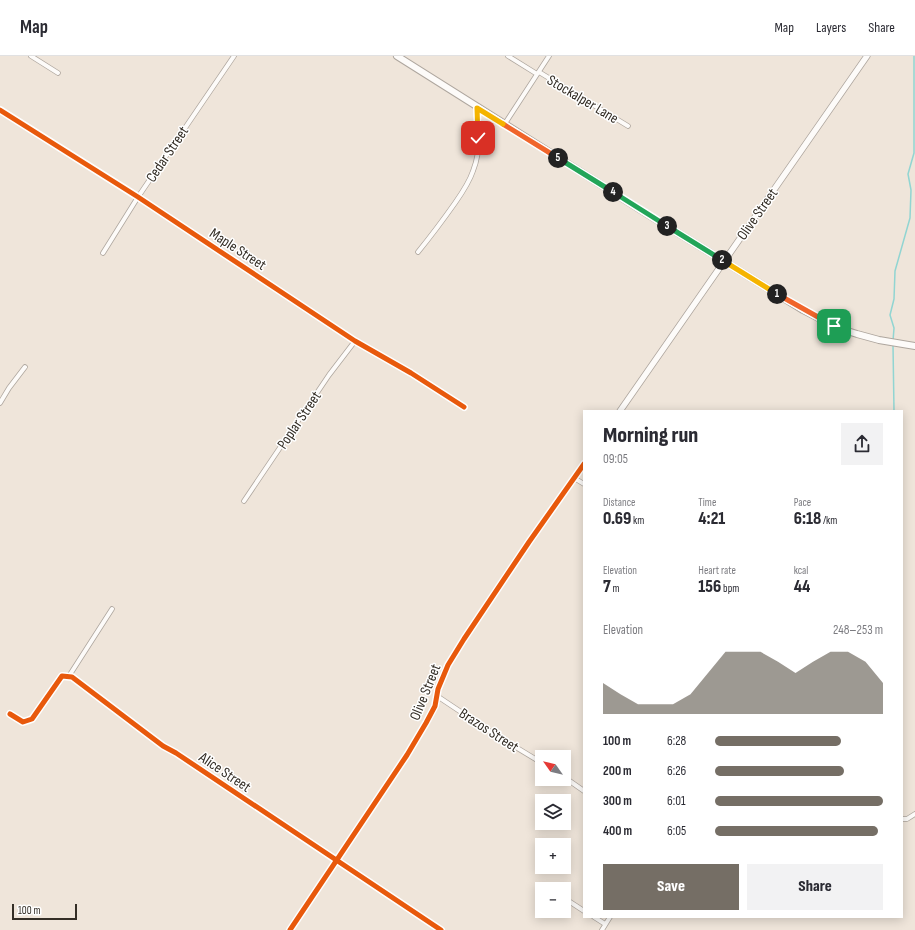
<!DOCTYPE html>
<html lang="en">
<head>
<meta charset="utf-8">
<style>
	:root { --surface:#fff; --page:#f2f2f3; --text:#2b2b33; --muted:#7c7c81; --line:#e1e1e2; --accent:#756e65 }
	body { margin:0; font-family:"Sofia Sans Condensed",sans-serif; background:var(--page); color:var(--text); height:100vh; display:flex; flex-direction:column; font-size:15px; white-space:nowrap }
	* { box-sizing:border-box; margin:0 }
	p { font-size:13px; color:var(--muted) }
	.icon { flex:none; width:22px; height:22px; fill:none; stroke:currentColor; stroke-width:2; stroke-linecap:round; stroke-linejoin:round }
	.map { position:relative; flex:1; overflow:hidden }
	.sheet { position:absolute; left:583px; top:354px; width:320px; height:508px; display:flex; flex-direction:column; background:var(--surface); border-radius:0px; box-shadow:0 2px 10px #0003 }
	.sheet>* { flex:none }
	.needle { width:26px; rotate:304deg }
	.tools { position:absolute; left:535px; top:694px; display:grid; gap:8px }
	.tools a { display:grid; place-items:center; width:36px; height:36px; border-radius:0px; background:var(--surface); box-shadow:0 2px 10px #0003; font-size:20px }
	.scale { position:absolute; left:12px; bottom:10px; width:65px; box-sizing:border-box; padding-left:4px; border:2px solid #342e26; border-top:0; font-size:11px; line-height:14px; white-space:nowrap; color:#342e26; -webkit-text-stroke:3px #fff; paint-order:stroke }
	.pin { position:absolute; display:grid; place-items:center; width:34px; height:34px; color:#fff; margin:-17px; border-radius:8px; box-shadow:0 2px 6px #0006 }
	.km { position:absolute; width:20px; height:20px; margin:-10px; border-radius:50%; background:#222; color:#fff; font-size:11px; line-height:20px; text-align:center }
	.round { display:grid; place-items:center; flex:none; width:42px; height:42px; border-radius:0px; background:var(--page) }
	.headline { display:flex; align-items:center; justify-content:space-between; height:68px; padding:0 20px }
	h1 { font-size:22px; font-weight:800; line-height:30px }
	.stats { display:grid; grid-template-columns:repeat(3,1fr); gap:6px; height:68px; padding:4px 20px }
	.stats div { display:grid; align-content:center }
	.stats b { font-size:17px; font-weight:800 }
	.stats small { font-size:11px; font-weight:400 }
	.stats p { font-size:11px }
	.chart { height:112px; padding:8px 20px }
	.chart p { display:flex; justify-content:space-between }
	.chart svg { width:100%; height:72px; margin-top:4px; fill:var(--accent); opacity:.7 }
	.action { display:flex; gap:8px; margin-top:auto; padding:8px 20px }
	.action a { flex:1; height:46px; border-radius:0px; background:var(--accent); color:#fff; font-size:16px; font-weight:800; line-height:46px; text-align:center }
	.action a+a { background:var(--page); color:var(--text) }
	ul { padding:0 20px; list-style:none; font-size:13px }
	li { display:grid; grid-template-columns:64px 48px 1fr; align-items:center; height:30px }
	li i { height:10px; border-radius:5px; background:var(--accent) }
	header { display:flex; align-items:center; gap:24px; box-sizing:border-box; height:56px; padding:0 20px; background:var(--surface); border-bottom:1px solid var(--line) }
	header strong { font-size:19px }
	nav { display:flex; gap:22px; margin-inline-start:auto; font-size:14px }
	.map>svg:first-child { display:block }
</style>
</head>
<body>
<header>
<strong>Map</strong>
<nav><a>Map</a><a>Layers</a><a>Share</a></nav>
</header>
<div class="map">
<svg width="915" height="874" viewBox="0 0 915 874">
	<rect width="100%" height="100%" fill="#efe5da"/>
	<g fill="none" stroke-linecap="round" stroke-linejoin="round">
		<path stroke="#91d5d2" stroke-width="1.5" d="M893,285L894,272L890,259L894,243L895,215L910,162L911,134L908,118L914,97V0
			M893,289L894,355"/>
		<g stroke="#aea69e" stroke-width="5.5">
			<path id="street" d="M31,0L58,17
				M508,0L537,18
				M539,16L628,70
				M0,54L138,141L355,285L411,317L464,351
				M504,69L549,0
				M418,196C431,180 443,164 455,147C462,137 469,127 473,115C481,95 480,72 477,51
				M103,197L138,141L234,0
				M0,347L9,332L25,311
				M574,422L584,428
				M244,445L329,319L355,285
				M69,620L112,553
				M437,640L494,678L542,707
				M10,658L23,666L32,663L62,620L72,621L163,690L176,697L441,874
				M564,721L584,735
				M902,763H907L915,758
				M547,830L551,833
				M564,842L584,855
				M594,861L605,868
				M602,874L610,861"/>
		</g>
		<g stroke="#aea69e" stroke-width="7">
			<path id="secondary" d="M620,355L867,0
				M290,874L407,699L426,667L435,650L438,633L448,609L464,583L529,486L584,408"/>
		</g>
		<g stroke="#aea69e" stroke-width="8">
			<path id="primary" d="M397,0L649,159L803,254L838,272L857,278L879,284L915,290"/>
		</g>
		<use href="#street" stroke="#fdfbf9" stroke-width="4"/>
		<use href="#secondary" stroke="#fdfbf9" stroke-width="5.5"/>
		<use href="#primary" stroke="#fdfbf9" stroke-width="6"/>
		<g stroke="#fff" stroke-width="8">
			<path id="cycleway" d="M0,54L138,141L355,285L411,317L464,351
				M10,658L23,666L32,663L62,620L72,621L163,690L176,697L441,874
				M290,874L407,699L426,667L435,650L438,633L448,609L464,583L529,486L584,408"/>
		</g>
		<use href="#cycleway" stroke="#e8590c" stroke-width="5"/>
	</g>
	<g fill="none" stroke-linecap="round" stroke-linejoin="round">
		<g stroke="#fff" stroke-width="8">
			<path id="split-1" d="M777,238L834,270"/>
		</g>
		<g stroke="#fff" stroke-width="8">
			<path id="split-2" d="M722,204L777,238"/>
		</g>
		<g stroke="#fff" stroke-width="8">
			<path id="split-3" d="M667,170L722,204"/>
		</g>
		<g stroke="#fff" stroke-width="8">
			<path id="split-4" d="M613,136L667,170"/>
		</g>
		<g stroke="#fff" stroke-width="8">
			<path id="split-5" d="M558,102L613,136"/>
		</g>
		<g stroke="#fff" stroke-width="8">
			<path id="split-6" d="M503,68L558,102"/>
		</g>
		<g stroke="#fff" stroke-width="8">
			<path id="split-7" d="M478,82L477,52L503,68"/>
		</g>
		<use href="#split-1" stroke="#f0652b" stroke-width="5"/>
		<use href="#split-2" stroke="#f5b400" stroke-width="5"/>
		<use href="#split-3" stroke="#22a559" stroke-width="5"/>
		<use href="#split-4" stroke="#22a559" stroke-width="5"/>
		<use href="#split-5" stroke="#22a559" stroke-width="5"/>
		<use href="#split-6" stroke="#f0652b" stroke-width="5"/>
		<use href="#split-7" stroke="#f5b400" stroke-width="5"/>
	</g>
	<g text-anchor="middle" stroke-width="3" stroke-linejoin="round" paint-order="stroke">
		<g font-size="15" fill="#342e26" stroke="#fff">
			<text transform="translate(583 43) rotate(31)" y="5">Stockalper Lane</text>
			<text transform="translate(167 98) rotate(-56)" y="5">Cedar Street</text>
			<text transform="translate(757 158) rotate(-55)" y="5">Olive Street</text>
			<text transform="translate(238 193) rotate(33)" y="5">Maple Street</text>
			<text transform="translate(299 364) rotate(-56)" y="5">Poplar Street</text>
			<text transform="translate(425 636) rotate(-68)" y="5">Olive Street</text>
			<text transform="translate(489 674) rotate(33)" y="5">Brazos Street</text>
			<text transform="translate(225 716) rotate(34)" y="5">Alice Street</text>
		</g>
	</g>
</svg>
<div class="tools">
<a><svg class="needle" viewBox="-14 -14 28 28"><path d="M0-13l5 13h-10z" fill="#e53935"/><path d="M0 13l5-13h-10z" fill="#7c7c81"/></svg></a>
<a><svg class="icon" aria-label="layers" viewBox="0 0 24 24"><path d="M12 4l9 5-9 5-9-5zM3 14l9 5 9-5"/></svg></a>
<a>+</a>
<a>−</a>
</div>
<div class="scale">100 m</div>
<div class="pin" style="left:834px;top:270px;background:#1e9e55"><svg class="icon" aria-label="arrive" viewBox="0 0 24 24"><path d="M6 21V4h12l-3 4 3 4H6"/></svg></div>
<div class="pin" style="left:478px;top:82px;background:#d93025"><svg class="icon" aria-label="check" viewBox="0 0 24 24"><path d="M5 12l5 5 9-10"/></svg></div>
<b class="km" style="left:777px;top:238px">1</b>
<b class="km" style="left:722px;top:204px">2</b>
<b class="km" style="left:667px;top:170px">3</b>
<b class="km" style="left:613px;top:136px">4</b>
<b class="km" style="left:558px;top:102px">5</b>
<section class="sheet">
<div class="headline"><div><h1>Morning run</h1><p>09:05</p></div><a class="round"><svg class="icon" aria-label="share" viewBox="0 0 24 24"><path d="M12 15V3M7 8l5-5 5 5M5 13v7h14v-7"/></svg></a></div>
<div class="stats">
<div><p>Distance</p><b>0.69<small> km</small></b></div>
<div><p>Time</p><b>4:21</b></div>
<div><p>Pace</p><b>6:18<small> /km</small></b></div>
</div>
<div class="stats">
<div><p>Elevation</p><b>7<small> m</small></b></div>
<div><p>Heart rate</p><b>156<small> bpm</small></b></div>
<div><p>kcal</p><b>44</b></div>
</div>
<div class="chart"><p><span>Elevation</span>248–253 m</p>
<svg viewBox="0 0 160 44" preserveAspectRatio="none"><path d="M0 44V25L10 32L20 38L30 38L40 38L50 32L60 19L70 6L80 6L90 6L100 12L110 19L120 12L130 6L140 6L150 12L160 25V44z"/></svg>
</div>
<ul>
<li><b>100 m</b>6:28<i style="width:75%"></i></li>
<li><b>200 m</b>6:26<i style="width:77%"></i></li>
<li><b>300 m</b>6:01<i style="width:100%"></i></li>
<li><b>400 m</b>6:05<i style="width:97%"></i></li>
</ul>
<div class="action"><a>Save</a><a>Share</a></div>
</section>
</div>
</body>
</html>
